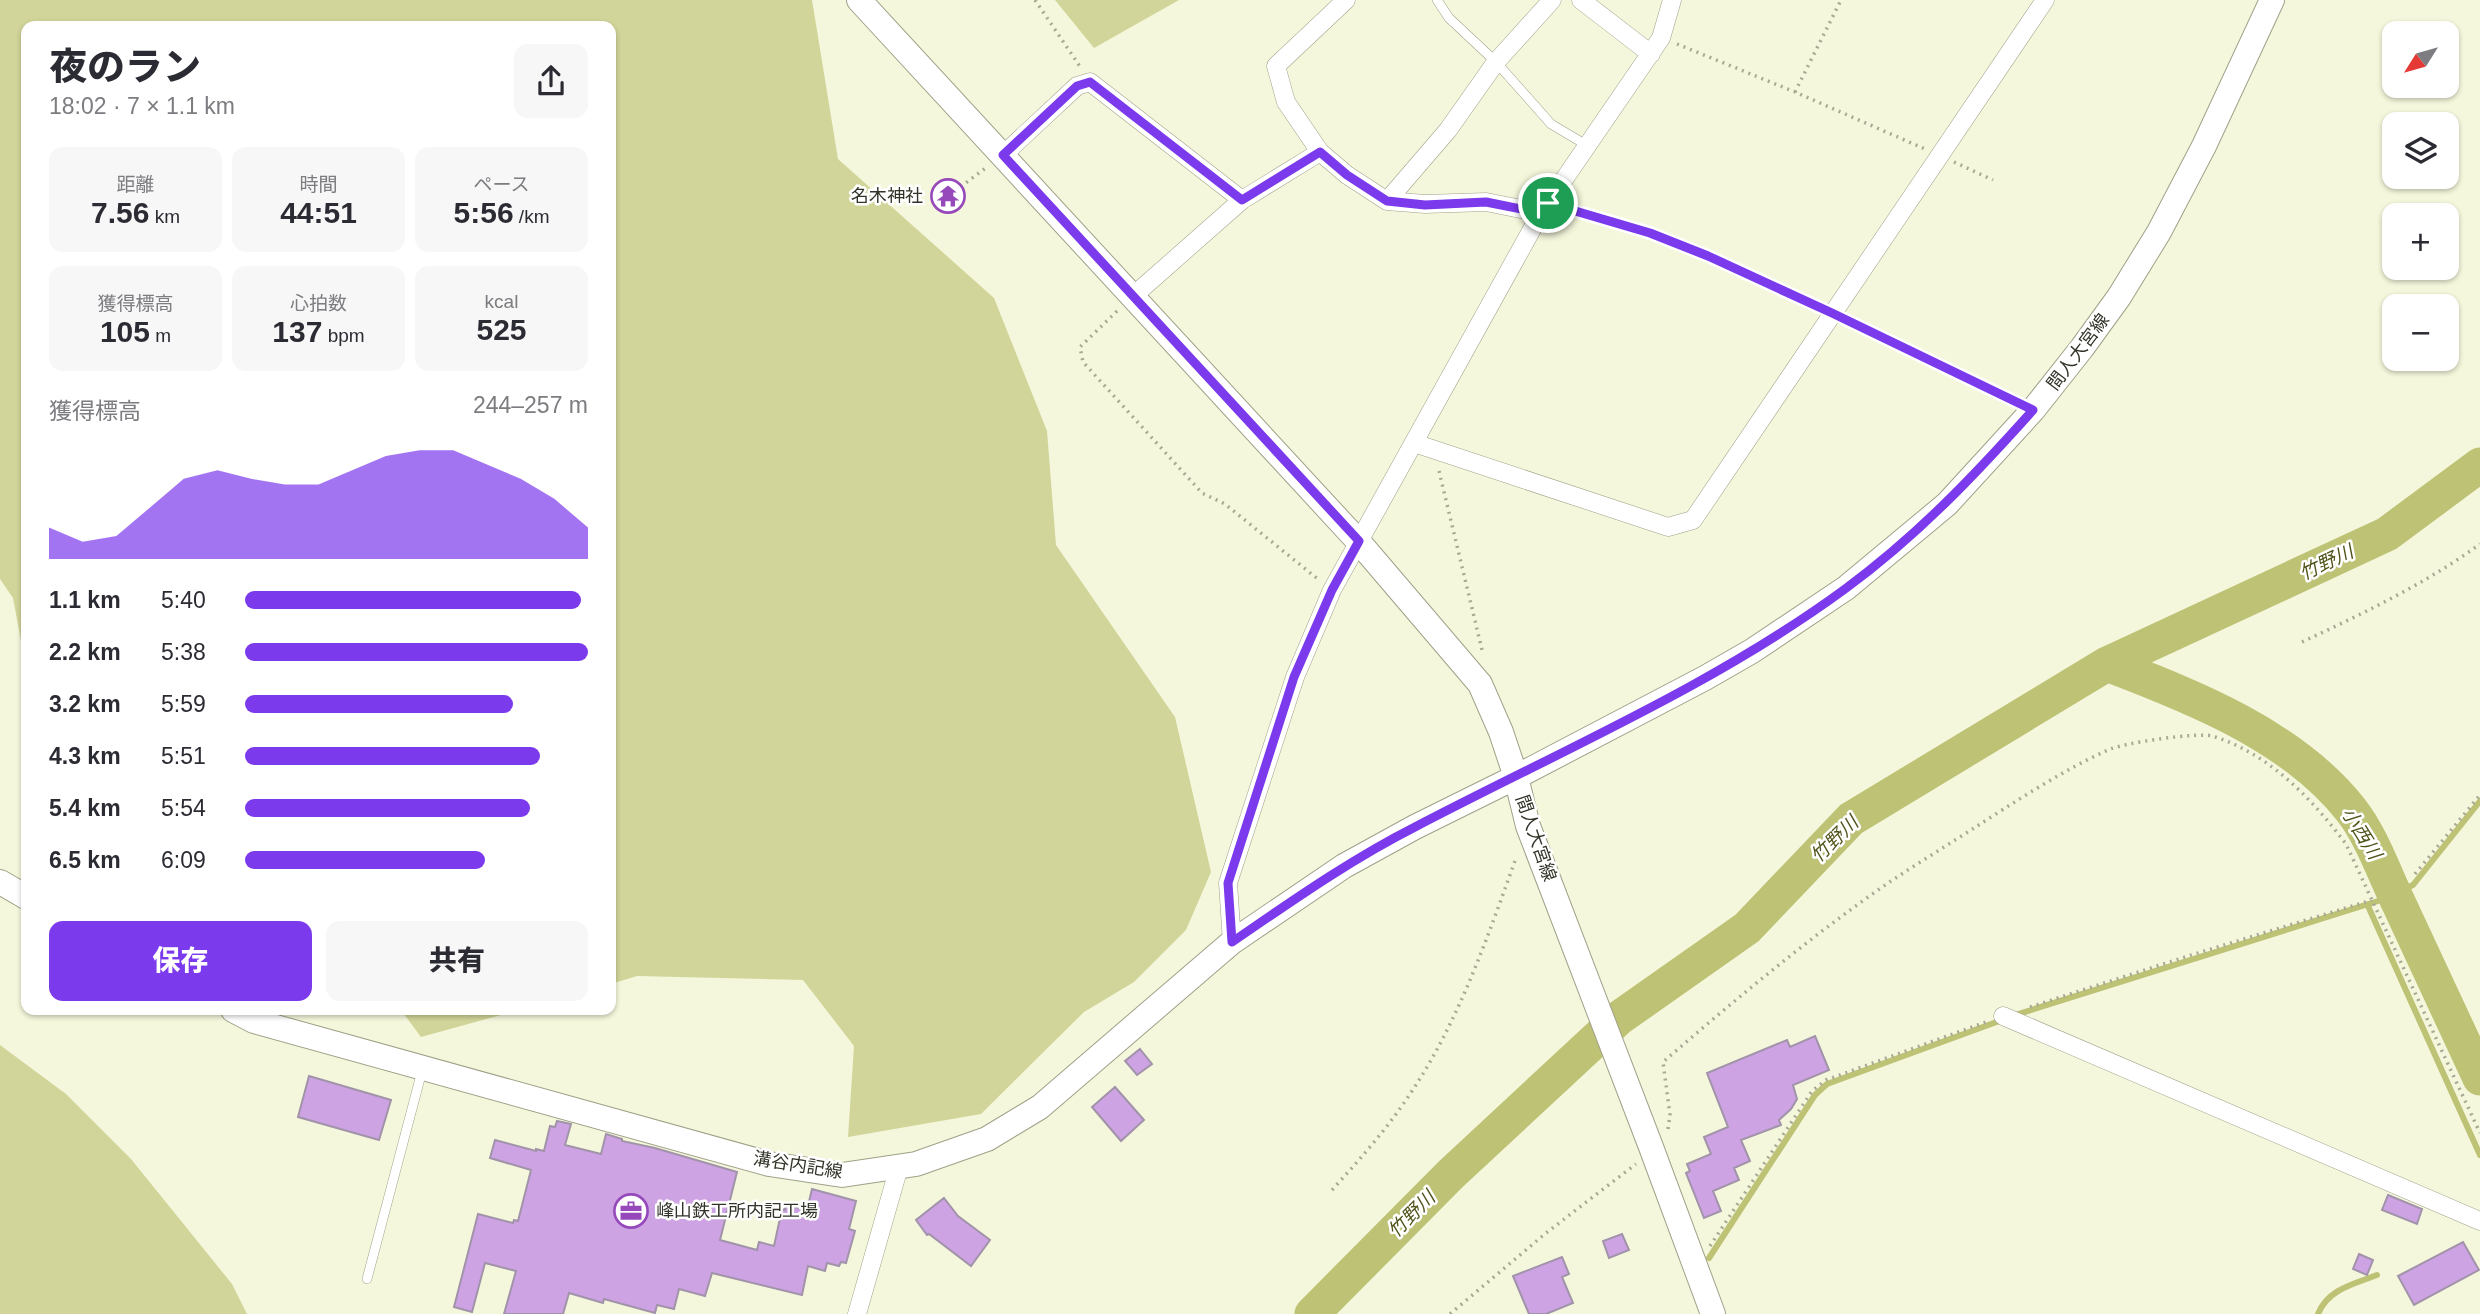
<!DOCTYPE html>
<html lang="ja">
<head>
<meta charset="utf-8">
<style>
	:root { --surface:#fff; --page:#f7f7f7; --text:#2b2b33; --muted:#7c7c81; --accent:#7c3aed }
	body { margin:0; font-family:Helvetica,"Noto Sans JP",sans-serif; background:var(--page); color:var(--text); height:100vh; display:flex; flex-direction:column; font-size:26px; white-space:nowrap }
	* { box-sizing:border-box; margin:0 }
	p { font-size:23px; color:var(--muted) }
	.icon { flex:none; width:38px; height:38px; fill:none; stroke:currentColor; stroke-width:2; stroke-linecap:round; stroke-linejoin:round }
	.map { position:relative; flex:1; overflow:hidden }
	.drawer { position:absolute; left:21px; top:21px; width:595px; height:994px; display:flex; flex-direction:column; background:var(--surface); border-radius:14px; box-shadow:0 2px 5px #0004 }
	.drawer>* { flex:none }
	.needle { width:46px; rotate:233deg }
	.controls { position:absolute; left:2382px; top:21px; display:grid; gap:14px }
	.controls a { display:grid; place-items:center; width:77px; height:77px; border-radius:14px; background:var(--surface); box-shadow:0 2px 5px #0004; font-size:35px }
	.pin { position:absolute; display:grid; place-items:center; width:60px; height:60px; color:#fff; margin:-30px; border:4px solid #fff; border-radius:50%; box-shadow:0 2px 7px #0007 }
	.round { display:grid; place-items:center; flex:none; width:74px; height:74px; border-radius:14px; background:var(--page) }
	.headline { display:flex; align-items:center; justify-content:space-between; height:119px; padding:0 28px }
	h1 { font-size:38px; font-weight:800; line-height:52px }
	.stats { display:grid; grid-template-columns:repeat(3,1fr); gap:10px; height:119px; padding:7px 28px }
	.stats div { display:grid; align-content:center; border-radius:14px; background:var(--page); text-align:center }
	.stats b { font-size:30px; font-weight:800 }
	.stats small { font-size:19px; font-weight:400 }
	.stats p { font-size:19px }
	.chart { height:196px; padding:14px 28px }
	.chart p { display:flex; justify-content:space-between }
	.chart svg { width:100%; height:126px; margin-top:7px; fill:var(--accent); opacity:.7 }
	.action { display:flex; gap:14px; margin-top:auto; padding:14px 28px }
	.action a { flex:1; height:80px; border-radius:14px; background:var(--accent); color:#fff; font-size:28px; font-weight:800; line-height:80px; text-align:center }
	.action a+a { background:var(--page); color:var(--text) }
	ul { padding:0 28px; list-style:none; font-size:23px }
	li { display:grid; grid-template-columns:112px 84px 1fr; align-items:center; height:52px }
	li i { height:18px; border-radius:9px; background:var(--accent) }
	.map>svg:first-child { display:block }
</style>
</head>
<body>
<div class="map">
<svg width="2480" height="1314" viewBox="0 0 2480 1314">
	<rect width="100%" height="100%" fill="#f5f7dc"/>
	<path fill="#d2d599" d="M0,0H812L838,159L994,298L1047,431L1056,545L1175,717L1211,872L1186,930L1134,982L1084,1012L981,1114L848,1137L854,1046L803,980L637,976L611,984V26H26V667L13,598L0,579Z
		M1055,0H1179L1094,48Z
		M401,1010H519L421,1037Z
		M0,1045L66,1094L131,1159L232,1284L247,1314H0Z"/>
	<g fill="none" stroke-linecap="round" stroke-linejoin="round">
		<path stroke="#bec275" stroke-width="6" d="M2368,906L2480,1155
			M2012,1016L2378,901L2413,885L2480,801
			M1709,1258L1815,1095L1827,1084L2002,1020
			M2318,1314C2328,1289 2354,1284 2377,1275"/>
		<path stroke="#bec275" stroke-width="35" d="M2107,664C2192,696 2293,736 2351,810C2371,835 2385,875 2399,904C2426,962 2453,1020 2480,1078
			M1312,1314L1451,1174L1619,1018L1747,928L1851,819L2107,664L2387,534L2480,465"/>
	</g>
	<path fill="#cda3e3" stroke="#a193a9" stroke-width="2" d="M948,182L960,199L946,209L934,192Z
		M1815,1036L1829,1070L1793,1085L1797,1099L1791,1109L1779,1120L1781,1125L1741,1140L1750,1161L1734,1168L1739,1180L1713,1191L1721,1211L1704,1218L1686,1173L1690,1171L1687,1164L1711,1154L1704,1137L1728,1127L1707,1073L1787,1040L1790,1047Z
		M1140,1049L1152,1064L1137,1075L1125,1061Z
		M309,1076L391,1100L379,1140L298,1117Z
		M1115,1087L1144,1120L1121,1141L1092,1107Z
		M557,1121L571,1124L565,1145L601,1154L606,1134L622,1139V1141L655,1148L737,1172L720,1240L757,1250L759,1242L774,1246L782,1209L785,1210L786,1205L807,1210L812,1189L856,1201L849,1229L855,1231L846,1263L841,1262L839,1266L827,1263L825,1271L808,1266L802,1295L712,1273L705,1296L679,1289L674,1309L657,1305L655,1313L604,1299L603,1303L569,1293L563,1314H504L516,1271L485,1263L472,1312L454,1307L478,1214L513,1223L514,1220L518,1221L531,1170L490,1158L495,1140L536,1151V1149L544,1151L550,1126L555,1127Z
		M2388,1195L2422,1209L2417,1224L2382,1210Z
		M944,1198L958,1216L990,1240L971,1266L929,1234L927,1235L916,1220Z
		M1622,1234L1629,1250L1609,1258L1603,1241Z
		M2463,1242L2479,1270L2414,1305L2398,1276Z
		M2359,1254L2373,1260L2367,1275L2353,1269Z
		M1562,1257L1569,1274L1562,1277L1573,1303L1546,1314H1529L1513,1276Z"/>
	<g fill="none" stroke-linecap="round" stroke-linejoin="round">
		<g stroke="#9fa188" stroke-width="10">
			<path id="lane" d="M1437,0L1449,18L1496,62L1551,124L1588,146
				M367,1279L422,1071"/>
		</g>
		<g stroke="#9fa188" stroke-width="19">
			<path id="street" d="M1346,0L1276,66L1286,102L1320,152L1347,175L1387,201L1425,204L1486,202L1541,213
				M1581,0L1651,54
				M1003,155L1077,86L1090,82L1242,200
				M1387,201L1448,130L1496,62L1552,0
				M1132,297L1242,200L1320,152
				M1414,443L1668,527L1693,520L2045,0
				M1232,942L1228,883L1295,677L1332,590L1541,213L1661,38L1672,0
				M2003,1016L2480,1221
				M857,1314L899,1167"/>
		</g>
		<g stroke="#9fa188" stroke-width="26">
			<path id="secondary" d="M859,0L1358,541L1480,684L1501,732L1516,777L1528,826L1651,1147L1713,1314
				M0,882L26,897
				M233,1010L254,1021L769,1164L842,1175L916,1164L987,1139L1040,1107L1232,942L1344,866L1415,827L1516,777L1705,678L1752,651L1846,588L1947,504L2033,410L2082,348L2119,297L2159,232L2204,146L2272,0"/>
		</g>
		<path stroke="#a7a994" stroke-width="3.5" stroke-dasharray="2 5" stroke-linecap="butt" d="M1035,0L1081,68
			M1677,44L1795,92L1925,149
			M1795,92L1841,0
			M1954,162L1993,180
			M955,191L987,167
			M1567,208L1650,234L1708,256L1817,306
			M1117,311L1080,347L1083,362L1202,493L1225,504L1319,580
			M1849,321L2012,400
			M1439,471L1483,654
			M2302,642C2364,613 2425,584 2480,544
			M2415,874L2480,795
			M2030,1007L2188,956L2372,900
			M1668,1129L1670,1115L1663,1062C1736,999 1811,936 1891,881C1917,864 1944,847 1971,830C2013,803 2063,770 2108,750C2122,743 2198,732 2212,736C2269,753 2312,799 2346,844L2480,1133
			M1332,1190C1360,1159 1387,1129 1410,1094C1458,1023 1487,939 1516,858
			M1710,1246L1812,1091L1826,1080L1986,1022
			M1450,1314L1546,1233L1636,1164"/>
		<use href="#lane" stroke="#fff" stroke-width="9"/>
		<use href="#street" stroke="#fff" stroke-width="18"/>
		<use href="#secondary" stroke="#fff" stroke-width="24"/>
	</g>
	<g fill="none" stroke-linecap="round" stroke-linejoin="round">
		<g stroke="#fff" stroke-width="14">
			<path id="route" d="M1090,82L1242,200L1320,152L1347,175L1387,201L1425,205L1486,202L1541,213L1548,203L1650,233L1708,256L1832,313L2033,410C1973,477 1917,536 1845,589C1713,686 1560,751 1415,827C1350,860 1292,901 1232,942L1228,883L1294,677L1332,590L1359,541L1003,155L1077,86Z"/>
		</g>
		<use href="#route" stroke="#7c3aed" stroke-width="9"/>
	</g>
	<defs>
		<g id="temple-ring" transform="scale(1.75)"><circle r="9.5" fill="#fff" stroke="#9649ba" stroke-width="1.5"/><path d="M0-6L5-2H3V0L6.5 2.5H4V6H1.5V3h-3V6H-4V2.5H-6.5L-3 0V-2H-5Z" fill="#9649ba"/></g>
		<g id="office-ring" transform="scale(1.75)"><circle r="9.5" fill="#fff" stroke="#9649ba" stroke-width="1.5"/><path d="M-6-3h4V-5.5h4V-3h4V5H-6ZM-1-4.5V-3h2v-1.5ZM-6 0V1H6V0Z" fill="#9649ba"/></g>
	</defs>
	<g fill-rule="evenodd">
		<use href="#temple-ring" x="948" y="196"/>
		<use href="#office-ring" x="631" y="1211"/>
	</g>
	<g text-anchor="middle" stroke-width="5" stroke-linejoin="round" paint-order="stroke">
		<g font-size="18" fill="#333429" stroke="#fff" text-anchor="end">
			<text x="923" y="202">名木神社</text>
			<text x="656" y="1217" text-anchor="start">峰山鉄工所内記工場</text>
		</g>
		<g font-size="18" fill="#333429" stroke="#fff">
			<text transform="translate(2078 352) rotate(-53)" y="6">間人大宮線</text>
			<text transform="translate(1536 838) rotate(71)" y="6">間人大宮線</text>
			<text transform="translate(798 1165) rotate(9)" y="6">溝谷内記線</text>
		</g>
		<g font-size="19" font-style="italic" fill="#51531a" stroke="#fff">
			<text transform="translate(2326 562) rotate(-25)" y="7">竹野川</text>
			<text transform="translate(2362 833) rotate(58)" y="7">小西川</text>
			<text transform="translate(1834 839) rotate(-44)" y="7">竹野川</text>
			<text transform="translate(1411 1214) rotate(-45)" y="7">竹野川</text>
		</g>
	</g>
</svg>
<div class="controls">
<a><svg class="needle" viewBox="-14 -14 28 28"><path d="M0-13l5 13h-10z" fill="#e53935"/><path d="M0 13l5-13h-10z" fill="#7c7c81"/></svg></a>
<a><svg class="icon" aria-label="layers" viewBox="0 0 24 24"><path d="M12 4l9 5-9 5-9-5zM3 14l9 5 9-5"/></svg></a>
<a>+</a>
<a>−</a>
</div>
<div class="pin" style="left:1548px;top:203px;background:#1e9e55"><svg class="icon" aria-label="arrive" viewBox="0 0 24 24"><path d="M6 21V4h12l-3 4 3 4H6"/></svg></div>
<section class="drawer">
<div class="headline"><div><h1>夜のラン</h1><p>18:02 · 7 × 1.1 km</p></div><a class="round"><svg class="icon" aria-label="share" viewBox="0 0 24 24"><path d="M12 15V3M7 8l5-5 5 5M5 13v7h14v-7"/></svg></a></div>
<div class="stats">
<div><p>距離</p><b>7.56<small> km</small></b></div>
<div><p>時間</p><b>44:51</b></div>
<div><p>ペース</p><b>5:56<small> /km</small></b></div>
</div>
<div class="stats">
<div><p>獲得標高</p><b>105<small> m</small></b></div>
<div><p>心拍数</p><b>137<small> bpm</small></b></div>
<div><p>kcal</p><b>525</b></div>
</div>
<div class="chart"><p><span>獲得標高</span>244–257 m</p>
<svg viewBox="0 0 160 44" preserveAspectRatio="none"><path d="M0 44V33L10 38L20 36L30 26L40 16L50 13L60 16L70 18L80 18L90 13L100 8L110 6L120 6L130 11L140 16L150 23L160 33V44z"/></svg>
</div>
<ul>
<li><b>1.1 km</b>5:40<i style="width:98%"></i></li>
<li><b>2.2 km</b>5:38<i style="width:100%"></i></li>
<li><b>3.2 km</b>5:59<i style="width:78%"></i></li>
<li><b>4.3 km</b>5:51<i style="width:86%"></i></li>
<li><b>5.4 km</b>5:54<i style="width:83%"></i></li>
<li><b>6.5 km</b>6:09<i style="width:70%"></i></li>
</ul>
<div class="action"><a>保存</a><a>共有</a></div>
</section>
</div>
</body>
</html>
